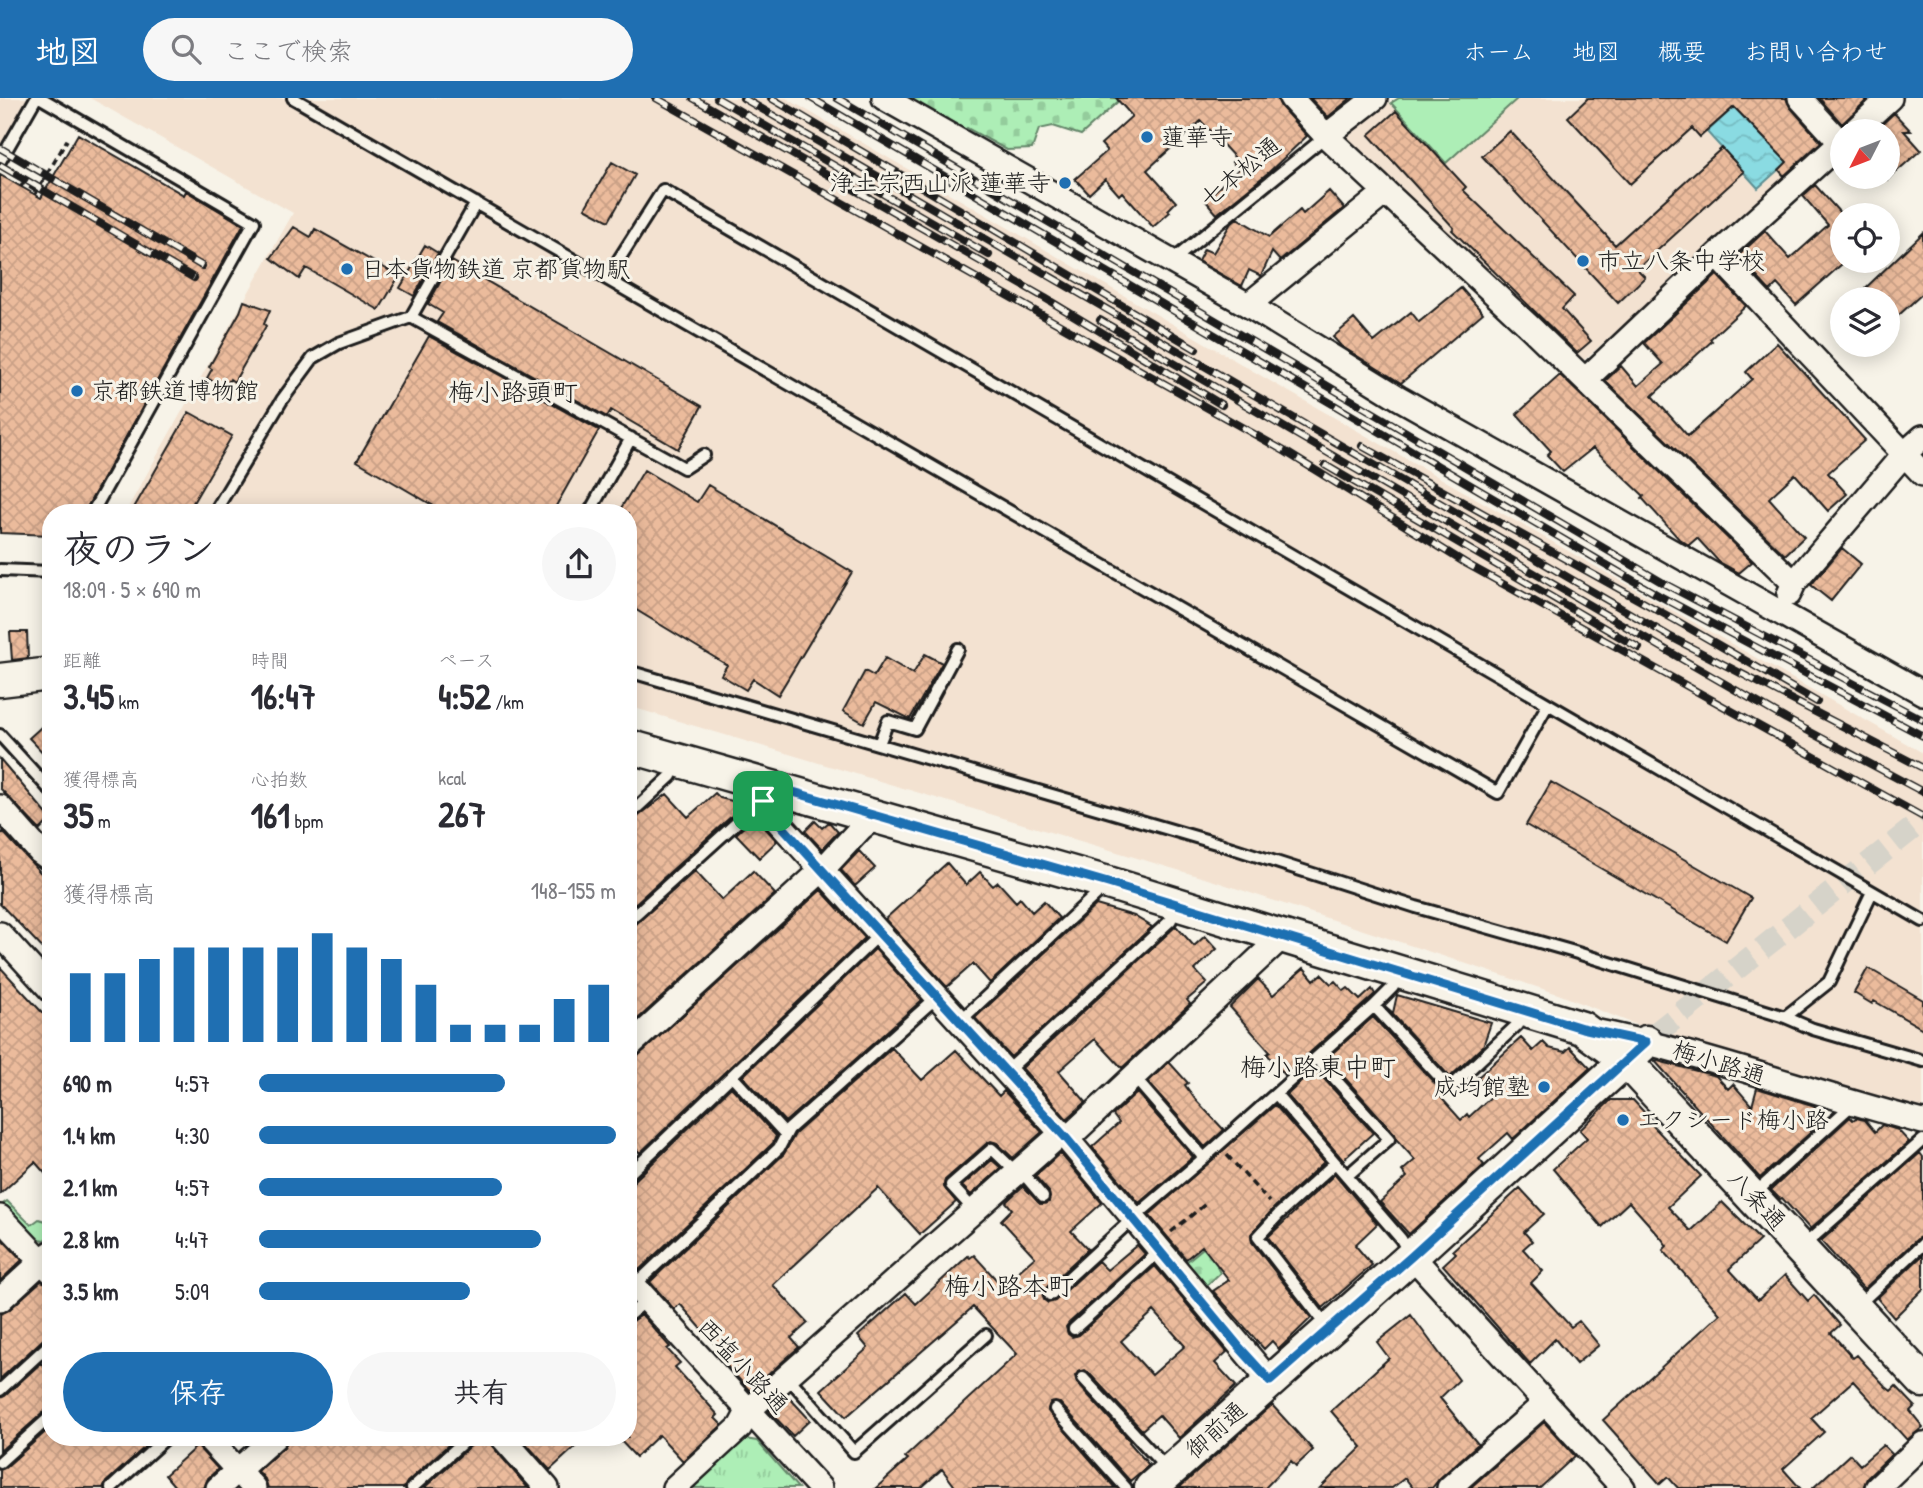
<!DOCTYPE html>
<html lang="ja">
<head>
<meta charset="utf-8">
<style>
	:root { --surface:#fff; --page:#f7f7f7; --text:#2b2b33; --muted:#7c7c81; --accent:#1f6fb2 }
	body { margin:0; font-family:"Patrick Hand","Klee One",sans-serif; background:var(--page); color:var(--text); height:100vh; display:flex; flex-direction:column; font-size:26px; white-space:nowrap }
	* { box-sizing:border-box; margin:0 }
	p { font-size:23px; color:var(--muted) }
	.icon { flex:none; width:38px; height:38px; fill:none; stroke:currentColor; stroke-width:2; stroke-linecap:round; stroke-linejoin:round }
	.map { position:relative; flex:1; overflow:hidden }
	.drawer { position:absolute; left:42px; top:406px; width:595px; height:942px; display:flex; flex-direction:column; background:var(--surface); border-radius:28px; box-shadow:0 4px 18px #0003 }
	.drawer>* { flex:none }
	.needle { width:46px; rotate:228deg }
	.buttons { position:absolute; left:1830px; top:21px; display:grid; gap:14px }
	.buttons a { display:grid; place-items:center; width:70px; height:70px; border-radius:50%; background:var(--surface); box-shadow:0 4px 18px #0003; font-size:35px }
	.pin { position:absolute; display:grid; place-items:center; width:60px; height:60px; color:#fff; margin:-30px; border-radius:14px; box-shadow:0 4px 10px #0006 }
	.round { display:grid; place-items:center; flex:none; width:74px; height:74px; border-radius:37px; background:var(--page) }
	.summary { display:flex; align-items:center; justify-content:space-between; height:119px; padding:0 21px }
	h1 { font-size:38px; font-weight:800; line-height:52px }
	.metrics { display:grid; grid-template-columns:repeat(3,1fr); gap:10px; height:119px; padding:7px 21px }
	.metrics div { display:grid; align-content:center }
	.metrics b { font-size:35px; font-weight:800 }
	.metrics small { font-size:19px; font-weight:400 }
	.metrics p { font-size:19px }
	.chart { height:196px; padding:14px 21px }
	.chart p { display:flex; justify-content:space-between }
	.chart svg { width:100%; height:126px; margin-top:7px; stroke:var(--accent); stroke-width:6 }
	.button { display:flex; gap:14px; margin-top:auto; padding:14px 21px }
	.button a { flex:1; height:80px; border-radius:42px; background:var(--accent); color:#fff; font-size:28px; font-weight:800; line-height:80px; text-align:center }
	.button a+a { background:var(--page); color:var(--text) }
	ul { padding:0 21px; list-style:none; font-size:23px }
	li { display:grid; grid-template-columns:112px 84px 1fr; align-items:center; height:52px }
	li i { height:18px; border-radius:9px; background:var(--accent) }
	header { display:flex; align-items:center; gap:42px; box-sizing:border-box; height:98px; padding:0 35px; background:var(--accent); color:#fff }
	header strong { font-size:33px }
	nav { display:flex; gap:38px; margin-inline-start:auto; font-size:24px }
	.search { width:490px; height:63px; background:var(--page); display:flex; align-items:center; gap:18px; box-sizing:border-box; padding:0 24px; border-radius:38px; color:var(--muted); font-size:26px }
	.map>svg:first-child { display:block }
</style>
</head>
<body>
<header>
<strong>地図</strong>
<div class="search"><svg class="icon" aria-label="search" viewBox="0 0 24 24"><circle cx="10" cy="10" r="6"/><path d="M15 15l6 6"/></svg>ここで検索</div>
<nav><a>ホーム</a><a>地図</a><a>概要</a><a>お問い合わせ</a></nav>
</header>
<div class="map">
<svg width="1923" height="1390" viewBox="0 0 1923 1390">
	<defs>
		<pattern id="grass-tufts" width="24" height="20" patternUnits="userSpaceOnUse" patternTransform="scale(1.75)"><rect width="24" height="20" fill="#adeeb6"/><path d="M3 7l-1-3M5 7V3M7 7l1-3M15 17l-1-3M17 17v-4M19 17l1-3" fill="none" stroke="#94cc9c"/></pattern>
		<pattern id="cemetery-stones" width="16" height="16" patternUnits="userSpaceOnUse" patternTransform="scale(1.75)"><rect width="16" height="16" fill="#adeeb6"/><path d="M2 7V4a2 2 0 0 1 4 0v3zM10 15v-3a2 2 0 0 1 4 0v3z" fill="#94cc9c"/></pattern>
		<pattern id="water-waves" width="16" height="10" patternUnits="userSpaceOnUse" patternTransform="scale(1.75)"><rect width="16" height="10" fill="#8adbe2"/><path d="M0 5q4-4 8 0t8 0" fill="none" stroke="#76bbc1"/></pattern>
		<pattern id="building-cross-hatch" width="8" height="8" patternUnits="userSpaceOnUse" patternTransform="scale(1.75)"><rect width="8" height="8" fill="#ebbb9c"/><path d="M0 0l8 8M0 8l8-8" fill="none" stroke="#c9a086"/></pattern>
	</defs>
	<rect width="100%" height="100%" fill="#f7f3e8"/>
	<filter id="ink" filterUnits="userSpaceOnUse"><feTurbulence type="fractalNoise" baseFrequency=".0143" numOctaves="2"/><feDisplacementMap in="SourceGraphic" scale="14" xChannelSelector="R" yChannelSelector="G"/><feConvolveMatrix kernelMatrix="1 2 1 2 8 2 1 2 1" color-interpolation-filters="sRGB"/></filter>
	<g filter="url(#ink)">
		<path fill="#f3e2d1" d="M0,0H30L0,52Z
			M90,0H786L1277,287L1923,655V1011L1675,942L1558,896L1211,782L628,608V415H125L293,115Z
			M1399,0H1742L1803,67L1584,262L1572,259L1348,45L1346,33L1378,9Z"/>
		<path fill="url(#grass-tufts)" stroke="#648569" stroke-width="2" d="M7,1103L31,1127L39,1121L49,1124L51,1137L44,1142L34,1140L3,1106Z
			M745,1341L757,1343L798,1390H690Z"/>
		<path fill="url(#cemetery-stones)" stroke="#648569" stroke-width="2" d="M911,0H1122L1081,37L1053,28L1039,31L1032,51L1007,52L967,30L962,35L909,3Z
			M1236,1123L1250,1140L1217,1169L1220,1175L1206,1188L1186,1164Z"/>
		<path fill="#adeeb6" stroke="#648569" stroke-width="2" d="M1399,0H1518L1446,65L1391,5Z"/>
		<path fill="url(#water-waves)" stroke="#5e8f93" stroke-width="2" d="M1734,9L1787,64L1758,90L1707,34Z"/>
		<path fill="url(#building-cross-hatch)" stroke="#1c1c1c" stroke-width="2" fill-rule="evenodd" d="M1116,0H1277L1281,9L1307,38L1269,74L1217,116L1205,102L1239,71L1232,64L1236,61L1201,23L1147,72L1176,104L1168,112L1170,114L1153,129L1122,94L1119,97L1105,81L1089,96L1075,81L1107,53L1101,46L1132,18Z
			M1310,0H1351L1328,19Z
			M1588,0H1786L1790,9L1821,44L1784,78L1779,72L1787,64L1734,9L1700,39L1692,30L1630,86L1568,19Z
			M1819,0H1869L1842,26Z
			M1396,13L1466,89L1463,92L1574,198L1562,211L1591,243L1577,255L1452,132L1454,130L1369,37Z
			M1894,15L1911,33H1904L1921,52L1888,81V33H1875Z
			M1510,33L1615,147L1722,50L1744,74L1637,171L1645,179L1618,205L1482,58Z
			M78,36L184,97L186,93L243,127L84,415H51V437L0,435V77L41,100Z
			M612,64L635,77L609,123L585,110Z
			M1815,87L1841,116L1843,114V165L1796,207L1777,186L1770,193L1738,158L1765,133L1790,161L1828,127L1803,98Z
			M1329,93L1344,110L1280,163L1272,154L1261,178L1249,172L1242,188L1198,163L1204,151L1213,155L1231,125L1237,120L1269,139L1300,112L1303,116Z
			M294,129L311,139L315,131L399,178L379,212L306,170L299,181L271,160Z
			M1923,135V195L1888,227V201H1854Z
			M425,147L438,155L414,198L400,190Z
			M452,163L702,308L678,351L611,312L607,319L437,224L443,215L428,206Z
			M1717,177L1746,208L1710,241L1712,243L1652,298L1688,338L1752,281L1746,274L1777,245L1865,342L1828,375L1847,396L1828,413L1795,376L1769,400L1804,439L1785,457L1605,283L1621,268L1638,288L1663,266L1644,245Z
			M1461,190L1483,215L1401,285L1341,248L1333,239L1354,221L1374,244L1411,214L1419,224Z
			M244,203L270,212L264,226L266,228L234,284L230,281L225,290L207,280L212,271L209,269L240,214Z
			M429,238L599,332L552,415H446L357,363Z
			M1560,277L1752,464L1739,475L1719,464L1697,440L1689,447L1679,441L1642,400L1644,398L1593,350L1563,374L1547,357L1551,353L1517,316Z
			M189,314L232,338L187,415H131Z
			M644,372L697,404L708,387L852,474L778,597L753,581L746,592L721,577L727,567L628,507V415H618Z
			M1842,450L1861,466L1831,503L1811,487Z
			M10,534H27L28,560L12,562Z
			M925,556L942,565L910,621L876,604L864,625L843,613L865,573L874,578L885,560L913,576Z
			M51,620V663L29,640Z
			M0,661L51,721L40,732L0,690Z
			M1551,684L1751,800L1726,843L1526,727Z
			M715,695L720,700L745,706L628,812V726L667,696L688,719Z
			M755,719L777,743L759,760L736,736Z
			M815,723L822,730L829,724L838,734L822,751L805,733Z
			M3,734L51,786V859L0,806V737Z
			M859,753L875,770L855,788L841,772Z
			M947,765L966,787L980,774L993,788L998,784L1016,804L1020,800L1032,814L1044,803L1059,820L990,885L973,866L947,889L885,821Z
			M695,773L722,802L753,773L775,796L628,930V831L633,829Z
			M821,792L865,840L640,1055L628,1042V963L637,959Z
			M1096,807L1134,818L1152,829L1011,959L975,920Z
			M1176,828L1194,848L1205,838L1217,851L1195,872L1207,885L1187,902L1190,906L1122,970L1095,941L1059,973L1086,1004L1067,1021L1022,970Z
			M875,851L922,902L785,1024L743,978Z
			M0,869L51,924V1082L35,1064L0,1096Z
			M1304,870L1314,882L1321,876L1331,886L1335,883L1344,893L1348,890L1360,902L1372,891L1375,896L1285,977L1267,956L1270,954L1230,909L1258,881L1273,897Z
			M1868,870L1923,902V931L1874,903L1872,906L1854,895Z
			M1397,897L1491,925L1483,948L1450,979L1385,908L1393,915Z
			M1373,919L1440,991L1436,994L1461,1022L1467,1016L1469,1019L1493,997L1478,979L1521,940L1533,953L1543,944L1549,950L1565,954L1570,949L1590,970L1513,1041L1508,1035L1479,1061L1484,1067L1409,1136L1380,1104L1407,1079L1402,1073L1415,1062L1397,1042L1395,1036L1327,960Z
			M892,950L922,982L956,952L999,998L1004,993L1042,1034L1013,1060L997,1045L991,1043L987,1045L945,1082L944,1089L956,1104L920,1136L878,1090L773,1187L808,1225L791,1240L799,1249L750,1293L724,1265L728,1261L680,1206L674,1211L650,1184L784,1056L795,1036Z
			M1654,962L1716,978L1728,991L1733,986L1752,1008L1757,990L1815,1008L1810,1035L1760,1080Z
			M1169,964L1188,985L1185,987L1195,1001L1224,1032L1205,1049L1148,984Z
			M1315,971L1373,1035L1343,1062L1287,997Z
			M731,989L776,1038L773,1045L639,1172L628,1167V1089Z
			M1137,995L1193,1059L1139,1105L1092,1049L1119,1025L1113,1017Z
			M1611,1002H1633L1655,1026L1653,1028L1701,1078L1668,1109L1691,1133L1722,1104L1760,1142L1729,1171L1758,1202L1785,1177L1808,1203L1814,1197L1840,1227L1831,1235L1853,1260L1857,1257L1886,1289L1891,1293L1896,1288L1915,1308L1910,1313L1923,1329L1907,1342L1853,1283L1811,1320L1824,1334L1783,1371L1800,1390H1678L1668,1379L1660,1386L1603,1322L1720,1216L1663,1152L1667,1148L1661,1140L1629,1104L1602,1129L1553,1071L1587,1040L1580,1032Z
			M1275,1007L1324,1064L1274,1110L1251,1136L1252,1144L1311,1220L1279,1251L1272,1243L1264,1251L1213,1193L1229,1182L1202,1148L1186,1161L1149,1117Z
			M1850,1019L1853,1022L1856,1020L1865,1022L1875,1034L1882,1027L1898,1032L1909,1044L1810,1131L1782,1100L1780,1101L1771,1092Z
			M1060,1055L1102,1105L1071,1133L1088,1151L1045,1191L1042,1195L1044,1202L1048,1205L1055,1203L1098,1163L1107,1172L1137,1147L1145,1156L1069,1225L1066,1229L1068,1236L1072,1239L1079,1237L1155,1168L1227,1254L1215,1265L1236,1288L1179,1340L1159,1317L1142,1332L1089,1275L1085,1272L1078,1274L1075,1278L1077,1285L1130,1343L1129,1344L1149,1367L1130,1383L1060,1305H1050L1048,1313L1115,1390H956L942,1371L921,1390H876L908,1361L905,1359L1017,1256L973,1209L846,1319L821,1292L868,1250L858,1238L906,1195L916,1206L968,1158L970,1160L974,1157L1002,1188L1035,1159L1001,1122L1012,1111L1006,1104L1023,1088L1040,1106L1049,1104V1094L1035,1078ZM1154,1213L1185,1248L1152,1277L1121,1243Z
			M1920,1055L1923,1059V1138L1918,1140L1864,1191L1821,1143Z
			M992,1062L1001,1070L971,1097L962,1088Z
			M1335,1076L1377,1126L1355,1147L1372,1167L1323,1210L1268,1139Z
			M1520,1090L1544,1116L1524,1134L1532,1143L1523,1151L1543,1173L1531,1185L1571,1229L1579,1223L1599,1247L1576,1266L1555,1241L1530,1266L1443,1167L1456,1155L1453,1152Z
			M0,1139L22,1162L0,1183Z
			M1923,1157V1191L1894,1220L1877,1200Z
			M41,1183L51,1187V1234L0,1281V1216L9,1212Z
			M642,1217L670,1249L667,1251L680,1265L675,1269L718,1317L715,1320L722,1327L683,1363L659,1337L636,1359L617,1339H628V1226Z
			M1411,1217L1459,1282L1440,1300L1478,1346L1440,1380L1432,1390H1413L1405,1380L1392,1390H1320L1362,1349L1331,1313L1389,1260L1377,1244Z
			M41,1265L51,1275V1310L46,1312L0,1353V1300L5,1298Z
			M787,1297L810,1322L793,1338L769,1313Z
			M1272,1307L1313,1352L1296,1368L1291,1363L1265,1390H1179Z
			M1544,1324L1575,1358L1540,1390H1470Z
			M51,1329V1339H156L106,1384L103,1390H0V1372L5,1370Z
			M289,1339H457L407,1384L404,1390H268L265,1381L258,1373L284,1349Z
			M477,1339H488L492,1348L528,1390H424L474,1345Z
			M520,1339H586L550,1372Z
			M1883,1347L1892,1356L1867,1380L1863,1390H1813L1850,1356L1860,1367Z
			M197,1348L218,1371L208,1380L204,1390H176L165,1377Z"/>
		<g fill="none" stroke-linecap="round" stroke-linejoin="round">
			<path stroke="#d6d3c9" stroke-width="23" stroke-dasharray="23 11" stroke-linecap="butt" d="M1655,936L1923,722"/>
			<g stroke="#1c1c1c" stroke-width="16">
				<path id="lane" d="M41,0L254,124L92,415
					M293,0L1498,695L1548,606L1923,823
					M0,63L36,0
					M1171,164L1326,38
					M607,180L663,92L1548,606
					M411,219L476,105
					M214,415L282,302L313,260L339,245L411,219L684,370L704,357
					M589,415L631,340
					M0,472L51,474
					M628,573L1223,747L1416,809L1571,853L1785,919L1813,931L1923,963
					M0,637L51,693
					M879,646L888,623L915,631L958,551
					M628,718L671,678L676,664
					M628,823L754,709L761,705
					M1374,908L1450,990L1517,927L1523,915
					M1785,919L1829,884L1872,794
					M960,923L1103,790
					M1317,961L1389,1041L1347,1078
					M1007,973L1171,822L1173,810
					M732,978L785,1036
					M1133,978L1204,1060L1374,908L1393,889L1396,875
					M1276,996L1401,1141L1409,1155
					M1020,1072L1043,1099
					M628,1077L881,835
					M1753,1097L1853,1006
					M973,1111L951,1087L992,1051L1016,1074
					M1803,1148L1923,1042
					M634,1188L779,1050L789,1031L937,899
					M1050,1197L1129,1124L1204,1060
					M1858,1207L1923,1146
					M628,1218L647,1202
					M1327,1228L1258,1139L1279,1116L1335,1065
					M1074,1231L1161,1152
					M787,1278L854,1354L986,1237
					M1083,1280L1168,1372
					M0,1292L51,1245
					M1055,1311L1126,1390
					M0,1364L51,1318
					M111,1390L167,1339
					M412,1390L469,1339"/>
			</g>
			<g stroke="#1c1c1c" stroke-width="28">
				<path id="street" d="M884,0L1248,207L1399,300L1923,595
					M1291,0L1326,38L1531,230L1794,485
					M1800,0L1841,45
					M1854,33L1890,0
					M1326,38L1375,0
					M1717,157L1923,376
					M1248,207L1386,94
					M1585,282L1717,157L1843,43
					M1789,496L1794,485L1905,355L1923,339
					M769,686L761,705L1067,1041L1270,1283
					M0,709L40,754L51,762
					M0,836L51,892
					M1589,932C1702,954 1811,995 1923,1024
					M628,949L823,771L861,730L876,718
					M1067,1041L1282,839
					M0,1119L51,1173
					M1412,1158L1623,1390
					M628,1181L820,1390
					M0,1202L51,1155
					M207,1339L254,1390
					M502,1339L547,1390
					M218,1390L275,1339
					M674,1390L740,1329L749,1312L1062,1035
					M1449,1390L1545,1305
					M1877,1390L1923,1346"/>
			</g>
			<g stroke="#1c1c1c" stroke-width="37">
				<path id="secondary" d="M0,582L51,576
					M628,648L1108,785L1582,930L1625,962L1923,1283
					M1151,1390L1412,1158L1646,944"/>
			</g>
			<path stroke="#1c1c1c" stroke-width="3.5" stroke-dasharray="7 5" stroke-linecap="butt" d="M21,89L23,85L37,94
				M35,97L67,42
				M48,488L46,543L51,544
				M1227,1057L1269,1104
				M1171,1134L1208,1104"/>
			<use href="#lane" stroke="#f7f3e8" stroke-width="10"/>
			<use href="#street" stroke="#f7f3e8" stroke-width="23"/>
			<use href="#secondary" stroke="#f7f3e8" stroke-width="32"/>
			<g stroke="#1c1c1c" stroke-width="8">
				<path id="rail" d="M656,0L1286,354L1467,466L1923,719
					M693,0L1045,200L1222,307
					M717,0L989,157
					M743,0L1669,538L1923,670
					M771,0L1196,251
					M811,0L1658,497L1923,638
					M837,0L1665,486L1923,622
					M0,50L202,168
					M0,67L194,180
					M1100,222L1661,549L1786,621L1923,694
					M1362,348L1677,523L1817,604
					M1325,367L1639,550"/>
			</g>
			<use href="#rail" stroke="#f7f3e8" stroke-width="5" stroke-dasharray="16" stroke-linecap="butt"/>
		</g>
	</g>
	<g fill="none" stroke-linecap="round" stroke-linejoin="round" filter="url(#ink)">
		<g stroke="#fff" stroke-width="14">
			<path id="route" d="M769,687L1108,785L1582,930L1646,944L1412,1158L1270,1283L1240,1250L1067,1041L761,705Z"/>
		</g>
		<use href="#route" stroke="#1f6fb2" stroke-width="9"/>
	</g>
	<g fill="#1f6fb2" stroke="#f7f3e8" stroke-width="2.5">
		<circle cx="1147" cy="39" r="7"/>
		<circle cx="1065" cy="85" r="7"/>
		<circle cx="1583" cy="163" r="7"/>
		<circle cx="347" cy="171" r="7"/>
		<circle cx="77" cy="293" r="7"/>
		<circle cx="1544" cy="989" r="7"/>
		<circle cx="1623" cy="1022" r="7"/>
	</g>
	<g text-anchor="middle" stroke-width="6" stroke-linejoin="round" paint-order="stroke">
		<g font-size="24" fill="#1c1c1c" stroke="#f7f3e8" text-anchor="start">
			<text x="1161" y="47">蓮華寺</text>
			<text x="1051" y="93" text-anchor="end">浄土宗西山派 蓮華寺</text>
			<text x="1597" y="171">市立八条中学校</text>
			<text x="361" y="179">日本貨物鉄道 京都貨物駅</text>
			<text x="91" y="301">京都鉄道博物館</text>
			<text x="1530" y="997" text-anchor="end">成均館塾</text>
			<text x="1637" y="1030">エクシード梅小路</text>
		</g>
		<g font-size="24" fill="#1c1c1c" stroke="#f7f3e8">
			<text transform="translate(1240 74) rotate(-39)" y="8">七本松通</text>
			<text transform="translate(1719 965) rotate(17)" y="8">梅小路通</text>
			<text transform="translate(1757 1102) rotate(47)" y="8">八条通</text>
			<text transform="translate(743 1268) rotate(47)" y="8">西塩小路通</text>
			<text transform="translate(1216 1332) rotate(-42)" y="8">御前通</text>
		</g>
		<g font-size="26" fill="#1c1c1c" stroke="#f7f3e8">
			<text x="513" y="303">梅小路頭町</text>
			<text x="1318" y="978">梅小路東中町</text>
			<text x="1009" y="1197">梅小路本町</text>
		</g>
	</g>
</svg>
<div class="buttons">
<a><svg class="needle" viewBox="-14 -14 28 28"><path d="M0-13l5 13h-10z" fill="#e53935"/><path d="M0 13l5-13h-10z" fill="#7c7c81"/></svg></a>
<a><svg class="icon" aria-label="locate" viewBox="0 0 24 24"><circle cx="12" cy="12" r="6"/><path d="M12 2v4M12 18v4M2 12h4M18 12h4"/></svg></a>
<a><svg class="icon" aria-label="layers" viewBox="0 0 24 24"><path d="M12 4l9 5-9 5-9-5zM3 14l9 5 9-5"/></svg></a>
</div>
<div class="pin" style="left:763px;top:703px;background:#1e9e55"><svg class="icon" aria-label="arrive" viewBox="0 0 24 24"><path d="M6 21V4h12l-3 4 3 4H6"/></svg></div>
<section class="drawer">
<div class="summary"><div><h1>夜のラン</h1><p>18:09 · 5 × 690 m</p></div><a class="round"><svg class="icon" aria-label="share" viewBox="0 0 24 24"><path d="M12 15V3M7 8l5-5 5 5M5 13v7h14v-7"/></svg></a></div>
<div class="metrics">
<div><p>距離</p><b>3.45<small> km</small></b></div>
<div><p>時間</p><b>16:47</b></div>
<div><p>ペース</p><b>4:52<small> /km</small></b></div>
</div>
<div class="metrics">
<div><p>獲得標高</p><b>35<small> m</small></b></div>
<div><p>心拍数</p><b>161<small> bpm</small></b></div>
<div><p>kcal</p><b>267</b></div>
</div>
<div class="chart"><p><span>獲得標高</span>148–155 m</p>
<svg viewBox="0 0 160 44" preserveAspectRatio="none"><path d="M5 44V20M15 44V20M25 44V15M35 44V11M45 44V11M55 44V11M65 44V11M75 44V6M85 44V11M95 44V15M105 44V24M115 44V38M125 44V38M135 44V38M145 44V29M155 44V24"/></svg>
</div>
<ul>
<li><b>690 m</b>4:57<i style="width:69%"></i></li>
<li><b>1.4 km</b>4:30<i style="width:100%"></i></li>
<li><b>2.1 km</b>4:57<i style="width:68%"></i></li>
<li><b>2.8 km</b>4:47<i style="width:79%"></i></li>
<li><b>3.5 km</b>5:09<i style="width:59%"></i></li>
</ul>
<div class="button"><a>保存</a><a>共有</a></div>
</section>
</div>
</body>
</html>
